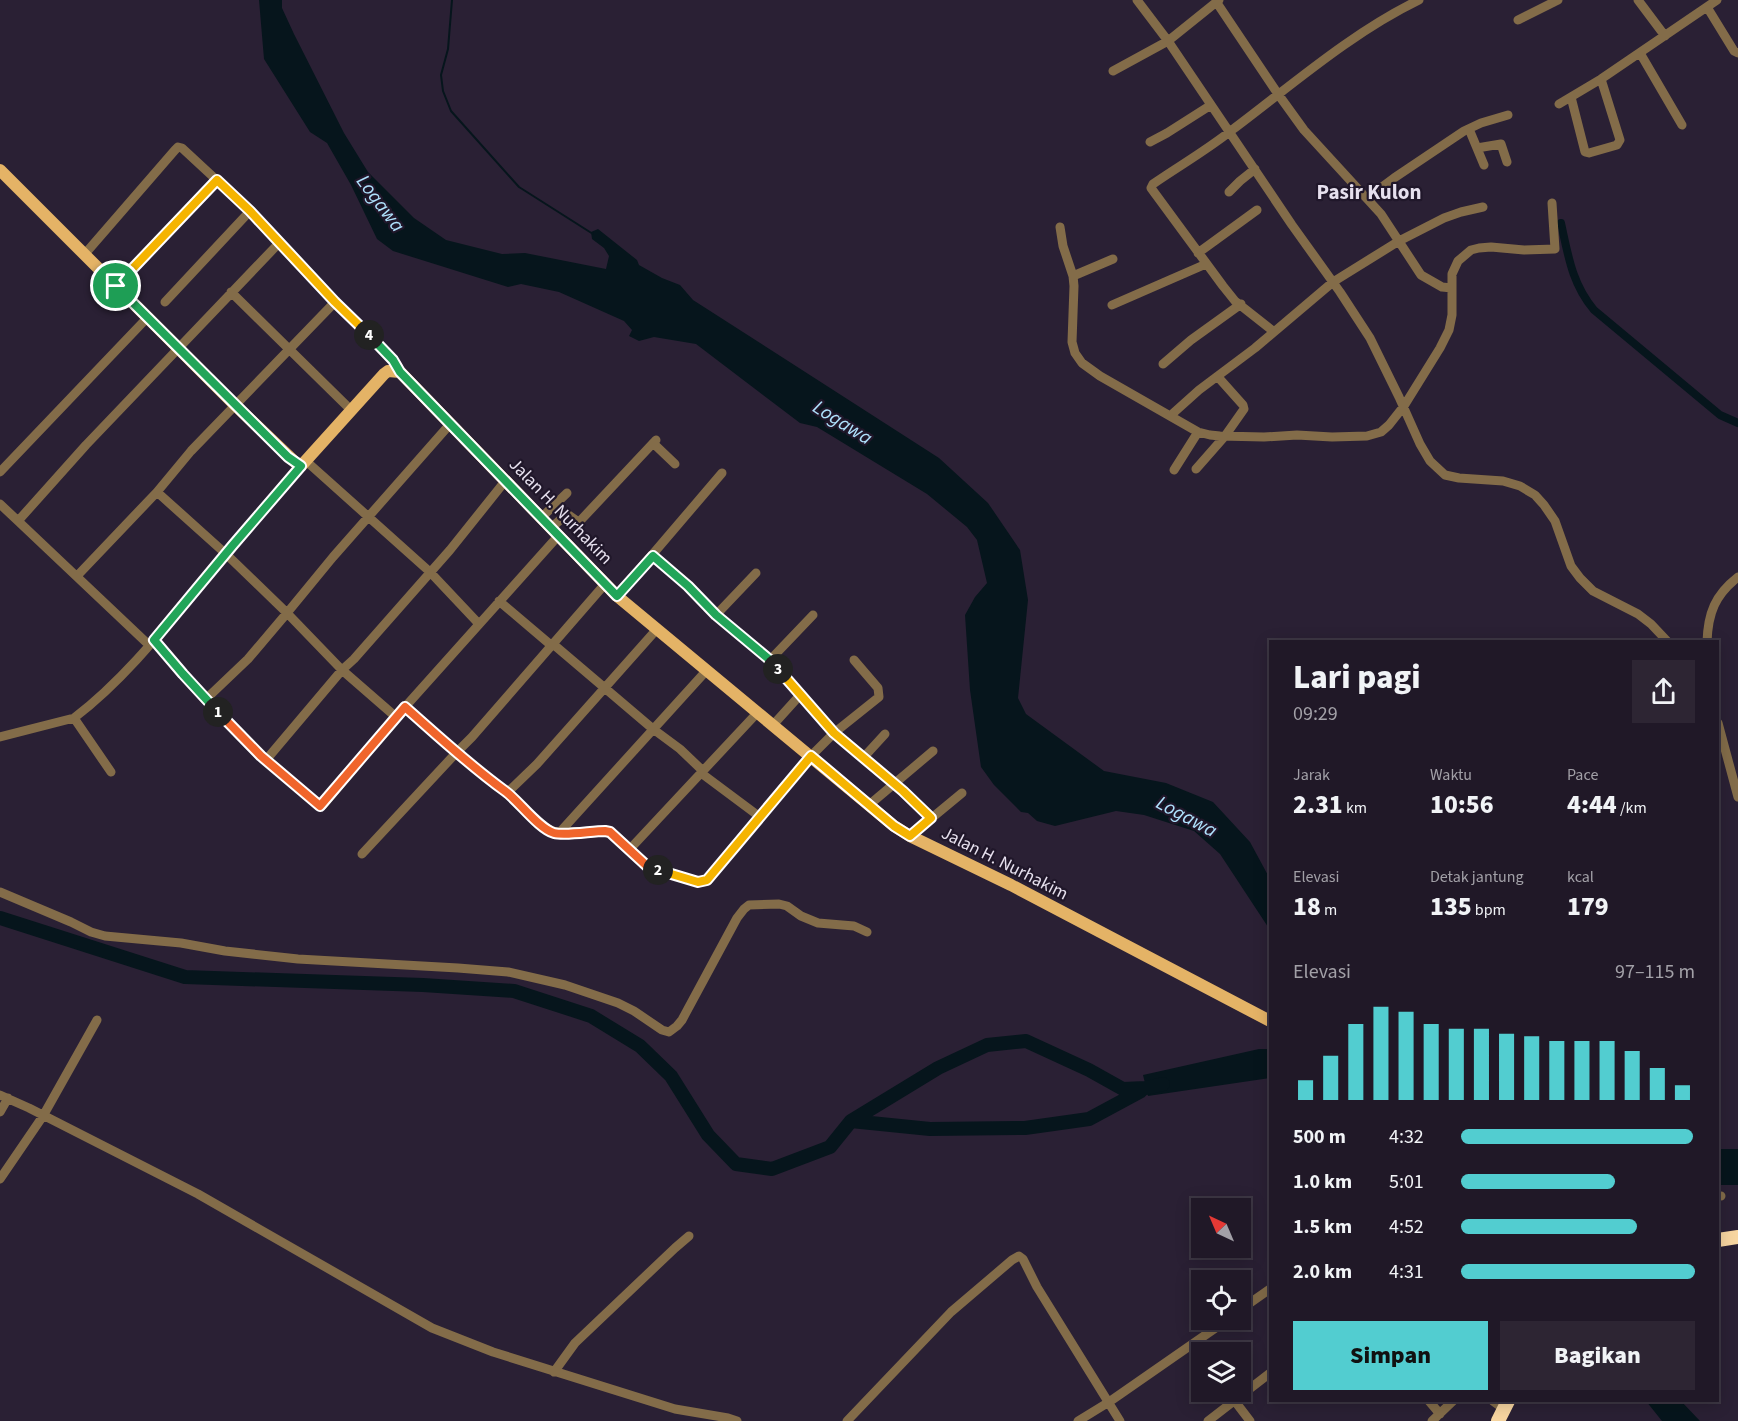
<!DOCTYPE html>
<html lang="id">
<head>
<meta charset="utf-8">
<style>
	:root { --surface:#201827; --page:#2d2533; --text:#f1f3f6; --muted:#a2a0a7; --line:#3d3744; --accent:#52cdd0 }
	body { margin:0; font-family:"Source Sans 3",sans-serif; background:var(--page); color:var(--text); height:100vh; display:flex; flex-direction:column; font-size:22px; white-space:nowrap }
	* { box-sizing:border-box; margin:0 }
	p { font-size:20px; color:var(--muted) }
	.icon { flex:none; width:33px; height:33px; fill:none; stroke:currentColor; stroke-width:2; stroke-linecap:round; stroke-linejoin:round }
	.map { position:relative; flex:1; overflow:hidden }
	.panel { position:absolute; left:1269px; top:640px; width:450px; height:762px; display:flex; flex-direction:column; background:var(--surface); border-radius:0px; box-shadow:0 3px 15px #0003,0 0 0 2px var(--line) }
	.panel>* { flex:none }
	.needle { width:39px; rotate:316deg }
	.fabs { position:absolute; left:1191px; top:1198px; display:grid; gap:12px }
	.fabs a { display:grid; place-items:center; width:60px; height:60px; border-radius:0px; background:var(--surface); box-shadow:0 3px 15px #0003,0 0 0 2px var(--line); font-size:30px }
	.pin { position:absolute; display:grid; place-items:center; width:51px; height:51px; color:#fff; margin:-26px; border:3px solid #fff; border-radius:50%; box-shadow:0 2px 6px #0007 }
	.km { position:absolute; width:30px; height:30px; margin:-15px; border-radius:50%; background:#222; color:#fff; font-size:16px; line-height:30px; text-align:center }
	.round { display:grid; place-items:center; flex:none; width:63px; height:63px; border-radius:0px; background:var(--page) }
	.summary { display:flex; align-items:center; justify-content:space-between; height:102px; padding:0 24px }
	h1 { font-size:33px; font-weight:800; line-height:45px }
	.stats { display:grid; grid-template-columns:repeat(3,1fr); gap:9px; height:102px; padding:6px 24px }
	.stats div { display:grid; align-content:center }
	.stats b { font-size:26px; font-weight:800 }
	.stats small { font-size:16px; font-weight:400 }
	.stats p { font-size:16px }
	.chart { height:168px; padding:12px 24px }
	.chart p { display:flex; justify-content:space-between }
	.chart svg { width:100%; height:108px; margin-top:6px; stroke:var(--accent); stroke-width:6 }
	.cta { display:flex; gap:12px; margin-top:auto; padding:12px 24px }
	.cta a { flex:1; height:69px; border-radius:0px; background:var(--accent); color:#111; font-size:24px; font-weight:800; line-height:69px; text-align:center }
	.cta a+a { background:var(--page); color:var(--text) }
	ul { padding:0 24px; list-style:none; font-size:20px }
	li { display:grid; grid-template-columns:96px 72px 1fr; align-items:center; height:45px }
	li i { height:15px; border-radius:8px; background:var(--accent) }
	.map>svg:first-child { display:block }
</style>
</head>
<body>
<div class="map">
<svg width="1738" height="1421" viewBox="0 0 1738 1421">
	<rect width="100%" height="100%" fill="#2a2034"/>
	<path fill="#06151c" d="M259,0H282V8L294,34L344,133L368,172L414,218L446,240L502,254L525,253L606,269L609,256L604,248L592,239L591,232L598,229L637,260L639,265L662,278L680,285L693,300L939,458L988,503L1020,550L1028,600L1018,698L1026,714L1104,771L1166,783L1213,802L1250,842L1270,879V930L1220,854L1194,831L1144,815L1116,811L1055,826L1037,821L1028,813L1021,812L994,785L981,767L970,690L965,615L975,597L987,583L977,540L967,527L927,494L817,427L800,423L696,344L654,337L639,341L629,336L632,330L624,321L559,292L521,284L508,287L393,251L377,239L351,185L327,143L310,132L264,59Z
		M1259,1049H1270V1078L1148,1096L1143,1075Z
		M1718,1149H1738V1185H1718Z
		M1646,1401H1681L1700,1421H1662Z"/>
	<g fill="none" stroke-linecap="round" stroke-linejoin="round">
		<path stroke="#06151c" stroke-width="2" d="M452,0L448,49L441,75L443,91L451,111L519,187L593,234"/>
		<path stroke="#06151c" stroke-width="8" d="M1561,223C1568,255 1572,284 1594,310L1720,415L1738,423"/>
		<path stroke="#06151c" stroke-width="14" d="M0,918L185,977L423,985L514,991L591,1016L640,1046L671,1076L708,1135L736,1164L772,1169L830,1147L851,1121L938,1068L987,1045L1026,1041L1089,1070L1123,1089L1146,1088L1163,1084
			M851,1121L930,1129L1025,1128L1089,1119L1141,1091"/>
		<path stroke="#836c49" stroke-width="9" d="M1137,0L1168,41L1219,0
			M1638,0L1665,36
			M1217,3L1278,94L1304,130L1381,214L1421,275L1442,287L1452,288
			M1707,7L1734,51L1738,53
			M1518,20L1558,0
			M1640,53L1682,125
			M1113,71L1168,41L1292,225L1340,292L1370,338L1399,397L1420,444L1430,461L1445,475L1459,478L1503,481L1520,486L1535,495L1544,505L1555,521L1571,566L1580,578L1593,591L1638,614L1651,624L1668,642
			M1571,97L1585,152L1589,153L1617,145L1620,140L1601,79
			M1559,104L1601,79L1717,0
			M1469,129L1484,165
			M1150,142L1167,133L1211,105
			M1477,148L1501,144L1507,162
			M1229,192L1240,181L1255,169
			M1367,198L1394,178L1464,131L1481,123L1508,115
			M1060,227L1063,246L1073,276L1074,286L1072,342L1075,353L1082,363L1100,376L1198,432L1210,435L1220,436L1264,437L1297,435L1332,437L1367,436L1381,432L1389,425L1404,406L1440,348L1449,330L1452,315V274L1458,261L1471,250L1479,248L1491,247L1524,250L1555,249L1552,203
			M1198,253L1257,210
			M84,255L175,150L178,147L182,148L250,211L335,302L387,353L398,366L400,372
			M1073,276L1113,259
			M115,286L217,180
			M231,292L351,410
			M165,302L250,211
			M1112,305L1206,264
			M1273,331L1235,301L1223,286L1151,188L1153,184C1179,166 1207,150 1232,130C1292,85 1351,33 1419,0
			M1163,364L1191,340L1241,304
			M1170,416L1199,390L1255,348L1333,282L1399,241L1444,218L1461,212L1483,207
			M653,443L675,464
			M306,461L430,572L479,624
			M301,466L226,554L287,613L333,557L451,423
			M1196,469L1225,436L1244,409L1243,405L1218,377
			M1174,470L1198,432
			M0,472L147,318
			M0,504L18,521
			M542,517L567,493
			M552,527L567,514L577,521H580L656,440
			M653,556L689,586L716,615L770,660L834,733L903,791L931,818
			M77,576L157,492
			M617,596L722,473
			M499,601L552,646
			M716,615L756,573
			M154,640L206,699L248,659L287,613L342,670L354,659L450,550L506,480
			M1707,642C1708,613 1715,595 1738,577
			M553,644L653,729L680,749L703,771
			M149,645L18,521L86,445L280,242
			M770,660L813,615
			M707,670L560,832L605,831L615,835L647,866L698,882L707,880L811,756L834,733L879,697L878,688L854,660
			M206,699L266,760L342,670L396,717
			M405,707L456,753L472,737L605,584
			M74,718C133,673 178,610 226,554L157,492L191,451L335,302
			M1718,723L1738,797
			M773,725L801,694
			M0,737L74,718L111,772
			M863,758L885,734
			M266,760L319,806L323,805L405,707L559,535
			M701,773L760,817
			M505,791C517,802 545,834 560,832
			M869,805L933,751
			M910,836L962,793
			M629,850L758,712
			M362,854L456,753L499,787L505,791L511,789L537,764L657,629
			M0,892L71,922L91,932L105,936L181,943L225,951L298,959L458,968L508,972L565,985L618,1003L634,1011L662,1030L669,1032L677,1026L682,1020L737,918L744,909L749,905L779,904L787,906L801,916L818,923L854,926L867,932
			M0,1095L29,1108L198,1194L432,1328L493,1352L675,1409L728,1418L737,1421
			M0,1112L8,1098
			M0,1179L43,1116L97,1020
			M1718,1196H1721
			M1240,1310L1270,1289
			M554,1372L575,1343L675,1248L689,1236
			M1234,1400L1250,1421
			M1429,1401L1440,1414
			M1493,1401L1504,1409
			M847,1421L951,1312L1012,1260L1019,1256L1023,1259L1037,1287L1120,1421
			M1078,1421L1109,1402L1227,1320
			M1208,1421L1270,1373
			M1432,1421L1453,1401"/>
		<path stroke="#e4b366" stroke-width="12" d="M0,170L235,405L296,463L301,466L384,374L388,371L400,372L617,596L894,826L910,836L1011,885L1270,1021"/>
		<path stroke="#f7d5a0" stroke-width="14" d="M1718,1240L1738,1237
			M1498,1421L1508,1401"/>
	</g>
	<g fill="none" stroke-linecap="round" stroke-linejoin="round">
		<g stroke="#fff" stroke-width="12">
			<path id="split-1" d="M116,286L288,457L301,466L233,545L154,640L183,674L218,712"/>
		</g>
		<g stroke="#fff" stroke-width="12">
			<path id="split-2" d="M218,712L261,756L320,806L405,707C438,736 469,765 505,791C518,800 539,829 554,833C566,836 592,831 605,831L610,832L647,866L658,870"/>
		</g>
		<g stroke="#fff" stroke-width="12">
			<path id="split-3" d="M658,870L698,882L707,880L811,756L894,826L910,836L931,818L903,791L834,733L778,669"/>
		</g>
		<g stroke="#fff" stroke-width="12">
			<path id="split-4" d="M369,335L393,360L400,372L617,596L653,556L688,586L716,615L770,660L778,669"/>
		</g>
		<g stroke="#fff" stroke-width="12">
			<path id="split-5" d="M116,286L217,180L250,211L335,302L369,335"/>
		</g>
		<use href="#split-1" stroke="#22a559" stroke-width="8"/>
		<use href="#split-2" stroke="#f0652b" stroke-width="8"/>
		<use href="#split-3" stroke="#f5b400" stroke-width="8"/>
		<use href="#split-4" stroke="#22a559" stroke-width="8"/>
		<use href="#split-5" stroke="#f5b400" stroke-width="8"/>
	</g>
	<g text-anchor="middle" stroke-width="4.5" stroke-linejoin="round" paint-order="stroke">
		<g font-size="18" fill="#e6e0ee" stroke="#20172a">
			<text transform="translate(561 511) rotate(46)" y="6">Jalan H. Nurhakim</text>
			<text transform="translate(1005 863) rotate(27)" y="6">Jalan H. Nurhakim</text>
		</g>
		<g font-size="20" font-style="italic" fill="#afe2fd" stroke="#20172a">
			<text transform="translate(381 203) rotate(53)" y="7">Logawa</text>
			<text transform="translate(843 422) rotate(32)" y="7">Logawa</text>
			<text transform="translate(1187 816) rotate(28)" y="7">Logawa</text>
		</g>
		<g font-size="21" font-weight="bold" fill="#e6e0ee" stroke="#20172a">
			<text x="1369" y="199">Pasir Kulon</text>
		</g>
	</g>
</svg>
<div class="fabs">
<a><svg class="needle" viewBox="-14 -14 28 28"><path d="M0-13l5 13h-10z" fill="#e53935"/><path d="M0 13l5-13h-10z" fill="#a2a0a7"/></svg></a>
<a><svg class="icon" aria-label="locate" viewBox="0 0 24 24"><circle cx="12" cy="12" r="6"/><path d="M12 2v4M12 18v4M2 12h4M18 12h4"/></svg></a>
<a><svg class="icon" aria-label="layers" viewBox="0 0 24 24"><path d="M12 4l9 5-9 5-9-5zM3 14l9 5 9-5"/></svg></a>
</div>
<div class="pin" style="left:116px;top:286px;background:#1e9e55"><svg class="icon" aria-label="arrive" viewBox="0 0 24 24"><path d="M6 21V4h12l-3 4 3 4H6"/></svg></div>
<b class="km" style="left:218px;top:712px">1</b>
<b class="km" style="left:658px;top:870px">2</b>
<b class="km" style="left:778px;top:669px">3</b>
<b class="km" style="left:369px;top:335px">4</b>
<section class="panel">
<div class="summary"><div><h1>Lari pagi</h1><p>09:29</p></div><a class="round"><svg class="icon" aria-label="share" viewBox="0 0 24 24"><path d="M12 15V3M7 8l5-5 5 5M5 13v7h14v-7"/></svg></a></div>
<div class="stats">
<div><p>Jarak</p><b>2.31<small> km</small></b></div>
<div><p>Waktu</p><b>10:56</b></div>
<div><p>Pace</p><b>4:44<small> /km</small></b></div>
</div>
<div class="stats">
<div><p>Elevasi</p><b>18<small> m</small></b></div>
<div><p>Detak jantung</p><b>135<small> bpm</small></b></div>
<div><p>kcal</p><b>179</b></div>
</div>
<div class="chart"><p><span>Elevasi</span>97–115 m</p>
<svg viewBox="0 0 160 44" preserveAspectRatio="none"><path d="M5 44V36M15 44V26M25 44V13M35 44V6M45 44V8M55 44V13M65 44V15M75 44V15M85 44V17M95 44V18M105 44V20M115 44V20M125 44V20M135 44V24M145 44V31M155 44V38"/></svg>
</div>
<ul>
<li><b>500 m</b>4:32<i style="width:99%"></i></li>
<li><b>1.0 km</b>5:01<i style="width:66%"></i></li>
<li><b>1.5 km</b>4:52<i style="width:75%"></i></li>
<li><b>2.0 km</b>4:31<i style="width:100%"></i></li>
</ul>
<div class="cta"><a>Simpan</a><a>Bagikan</a></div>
</section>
</div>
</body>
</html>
